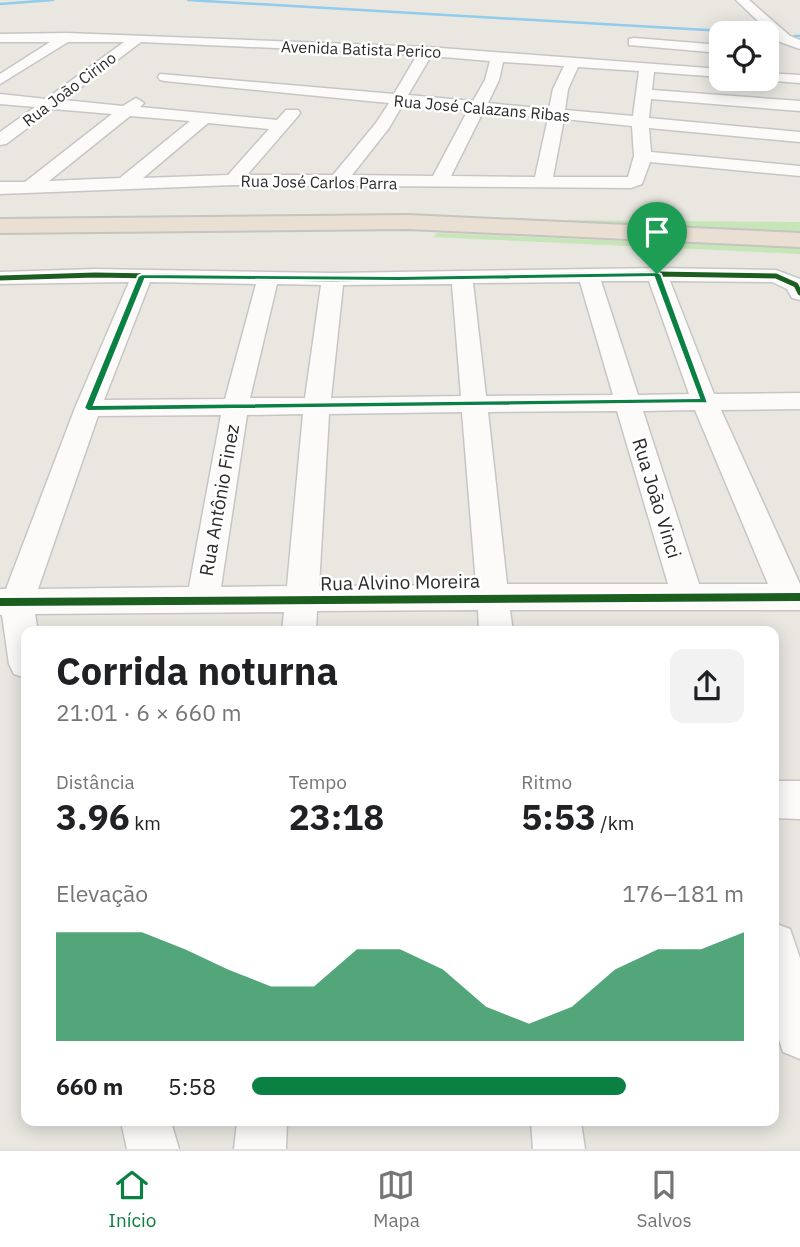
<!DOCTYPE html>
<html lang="pt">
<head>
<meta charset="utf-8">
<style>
	:root { --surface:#fff; --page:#f2f2f2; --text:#202124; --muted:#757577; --line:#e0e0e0; --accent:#0b8043 }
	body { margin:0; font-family:"IBM Plex Sans",sans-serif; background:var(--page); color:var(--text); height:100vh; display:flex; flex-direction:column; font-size:26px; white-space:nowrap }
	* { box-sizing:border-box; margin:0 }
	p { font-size:23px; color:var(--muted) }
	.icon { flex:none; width:38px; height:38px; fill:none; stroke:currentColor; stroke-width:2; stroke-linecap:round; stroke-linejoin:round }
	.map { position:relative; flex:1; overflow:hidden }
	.details { position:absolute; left:21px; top:626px; width:758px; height:500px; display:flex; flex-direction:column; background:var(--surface); border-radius:14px; box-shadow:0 4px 18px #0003 }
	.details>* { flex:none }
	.fabs { position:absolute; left:709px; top:21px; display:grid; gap:14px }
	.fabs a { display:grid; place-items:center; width:70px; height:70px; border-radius:14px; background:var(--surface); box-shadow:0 4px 18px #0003; font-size:35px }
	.pin { position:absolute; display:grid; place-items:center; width:60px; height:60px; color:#fff; margin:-72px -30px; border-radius:50% 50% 50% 0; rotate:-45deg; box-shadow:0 0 7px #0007 }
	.pin .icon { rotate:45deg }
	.round { display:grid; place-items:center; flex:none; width:74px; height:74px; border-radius:14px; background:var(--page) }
	.head { display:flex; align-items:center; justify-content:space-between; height:119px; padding:0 35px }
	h1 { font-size:38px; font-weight:700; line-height:52px }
	.stats { display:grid; grid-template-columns:repeat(3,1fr); gap:10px; height:119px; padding:7px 35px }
	.stats div { display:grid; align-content:center }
	.stats b { font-size:35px; font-weight:700 }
	.stats small { font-size:19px; font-weight:400 }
	.stats p { font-size:19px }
	.chart { height:196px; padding:14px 35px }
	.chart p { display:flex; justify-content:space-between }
	.chart svg { width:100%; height:126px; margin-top:7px; fill:var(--accent); opacity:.7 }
	ul { padding:0 35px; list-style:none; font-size:23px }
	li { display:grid; grid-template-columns:112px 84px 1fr; align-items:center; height:52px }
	li i { height:18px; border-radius:9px; background:var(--accent) }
	.tabs { display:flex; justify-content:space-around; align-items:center; height:98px; border-top:2px solid var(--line); background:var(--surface); font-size:19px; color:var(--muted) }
	.tabs a { display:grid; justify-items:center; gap:4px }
	.tabs .active { color:var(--accent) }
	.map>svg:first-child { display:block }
</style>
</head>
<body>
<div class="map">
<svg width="800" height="1149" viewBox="0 0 800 1149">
	<rect width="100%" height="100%" fill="#e9e7e0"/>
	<path fill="#c6e6b7" d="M549,220L800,222V233L544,222Z
		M437,233L800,248V254L433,237Z"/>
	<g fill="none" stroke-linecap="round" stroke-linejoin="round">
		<path stroke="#91cced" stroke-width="2.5" d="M188,0L758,33
			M0,4L53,0
			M766,34H769
			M795,36H800"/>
		<g stroke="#c6c6c6" stroke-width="3">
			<path id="minor" d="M736,0H749L790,36L800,40V49L780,42Z
				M67,33L427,47L721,69V77L654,72L652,90L800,101V111L651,99L649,118L800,132V142L649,128L651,152L800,166V176L650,162L642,184L631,188L233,185L0,194V182H25L112,114L53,109L6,144L0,145V132L35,107L0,104V94L46,99L124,42H68L0,84V74L50,42H0V34ZM141,42L386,53L417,55L394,94L160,74L158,77L160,80L165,81L389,103L376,123L333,175H247L298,116L300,113L298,110H286L277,120L140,107L144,103L136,98L123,106L64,100ZM431,56L490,61L485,80L473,101L408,95ZM503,62L564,66L553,89L549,109L488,103L499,80ZM578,67L639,71L633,116L565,110L568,89ZM403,104L468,110L433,176L352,175L389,128ZM483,112L548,118L535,177L451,176ZM130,116L190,121L120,178L49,181ZM564,119L632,126L634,156L628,177H553ZM208,123L269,129L228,175L143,178Z
				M634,38L721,45V53L629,45V39Z
				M766,73L800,75V83L761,80L766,79Z
				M657,268L776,270L800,279V300L792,298L787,289L772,282L670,281L714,394L800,393V409L721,410L800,584V610H510L513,632H479L478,610L317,611L316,632H282L284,612L35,614L38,632H26V678L14,674L9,664L2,615H0V589H6L75,408L129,282L0,284V272L95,269L333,273ZM601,281H649L689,394L638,395ZM150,282L256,284L225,399L104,400ZM580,282L613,395L486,396L473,283ZM277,284L321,285L305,398H250ZM452,284L461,396L331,398L343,285ZM695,410L768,584H699L643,411ZM617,411L668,584H507L488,412ZM462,412L476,585L319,586L329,414ZM303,414L287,586L221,587L247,415ZM221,415L189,587L38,589L98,416Z
				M774,781H800V819L774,818Z
				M774,923L790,929L800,958V1059L783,1052L774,1024Z
				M121,1122H171L179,1149H127Z
				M237,1122H287L286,1149H234Z
				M531,1122H581L585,1149H533Z"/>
		</g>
		<g stroke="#c5c4c1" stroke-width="4">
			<path id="highway" d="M408,215L800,233V247L408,229L0,233V219Z"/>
		</g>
		<use href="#minor" fill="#fcfbfa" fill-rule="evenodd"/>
		<use href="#highway" fill="#e9dfd3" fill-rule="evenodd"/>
		<g stroke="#fff" stroke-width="8">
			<path id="cycleway-far1" d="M0,278L95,275L333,279L657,274L776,276L796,285L800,293"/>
		</g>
		<g stroke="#fff" stroke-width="12">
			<path id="cycleway" d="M0,602L800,597"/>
		</g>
		<use href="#cycleway-far1" stroke="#1b5e20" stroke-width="5"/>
		<use href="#cycleway" stroke="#1b5e20" stroke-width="8"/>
	</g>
	<path fill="#0b8043" stroke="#fff" stroke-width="2" fill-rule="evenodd" d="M657,272L661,274L708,403L88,411L84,408L138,276L142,274L398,276ZM654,277L699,398L94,405L145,279L398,281Z"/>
	<g text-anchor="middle" stroke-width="5" stroke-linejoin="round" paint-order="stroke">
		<g font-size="16" fill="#2b2b2b" stroke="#fff">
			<text transform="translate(361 49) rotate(2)" y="6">Avenida Batista Perico</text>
			<text transform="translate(69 89) rotate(-37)" y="6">Rua João Cirino</text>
			<text transform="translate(482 108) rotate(5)" y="6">Rua José Calazans Ribas</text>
			<text transform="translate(319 182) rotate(1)" y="6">Rua José Carlos Parra</text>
		</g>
		<g font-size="19" fill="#2b2b2b" stroke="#fff">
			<text transform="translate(657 498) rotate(73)" y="7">Rua João Vinci</text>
			<text transform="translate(219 500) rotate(-80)" y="7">Rua Antônio Finez</text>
			<text transform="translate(400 582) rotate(-1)" y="7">Rua Alvino Moreira</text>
		</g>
	</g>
</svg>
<div class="fabs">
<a><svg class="icon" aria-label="locate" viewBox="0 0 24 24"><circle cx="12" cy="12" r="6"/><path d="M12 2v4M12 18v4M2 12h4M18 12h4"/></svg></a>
</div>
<div class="pin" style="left:657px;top:274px;background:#1e9e55"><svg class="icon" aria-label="arrive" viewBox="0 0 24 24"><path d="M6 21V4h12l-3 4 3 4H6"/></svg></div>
<section class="details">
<div class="head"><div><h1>Corrida noturna</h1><p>21:01 · 6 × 660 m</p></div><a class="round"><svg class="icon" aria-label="share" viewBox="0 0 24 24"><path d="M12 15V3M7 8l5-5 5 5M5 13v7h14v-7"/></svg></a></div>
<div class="stats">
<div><p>Distância</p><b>3.96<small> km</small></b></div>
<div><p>Tempo</p><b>23:18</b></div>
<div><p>Ritmo</p><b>5:53<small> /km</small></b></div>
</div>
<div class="chart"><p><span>Elevação</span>176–181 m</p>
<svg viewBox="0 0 160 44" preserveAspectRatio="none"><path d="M0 44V6L10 6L20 6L30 12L40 19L50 25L60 25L70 12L80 12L90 19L100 32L110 38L120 32L130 19L140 12L150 12L160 6V44z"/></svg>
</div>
<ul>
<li><b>660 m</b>5:58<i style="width:76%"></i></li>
</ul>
</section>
</div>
<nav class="tabs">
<a class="active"><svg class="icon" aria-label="home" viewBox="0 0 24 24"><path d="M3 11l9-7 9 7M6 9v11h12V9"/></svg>Início</a>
<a><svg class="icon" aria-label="map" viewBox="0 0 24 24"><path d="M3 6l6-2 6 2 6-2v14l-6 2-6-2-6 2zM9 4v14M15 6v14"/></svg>Mapa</a>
<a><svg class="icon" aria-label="saved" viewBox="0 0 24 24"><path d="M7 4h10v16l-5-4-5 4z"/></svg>Salvos</a>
</nav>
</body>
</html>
